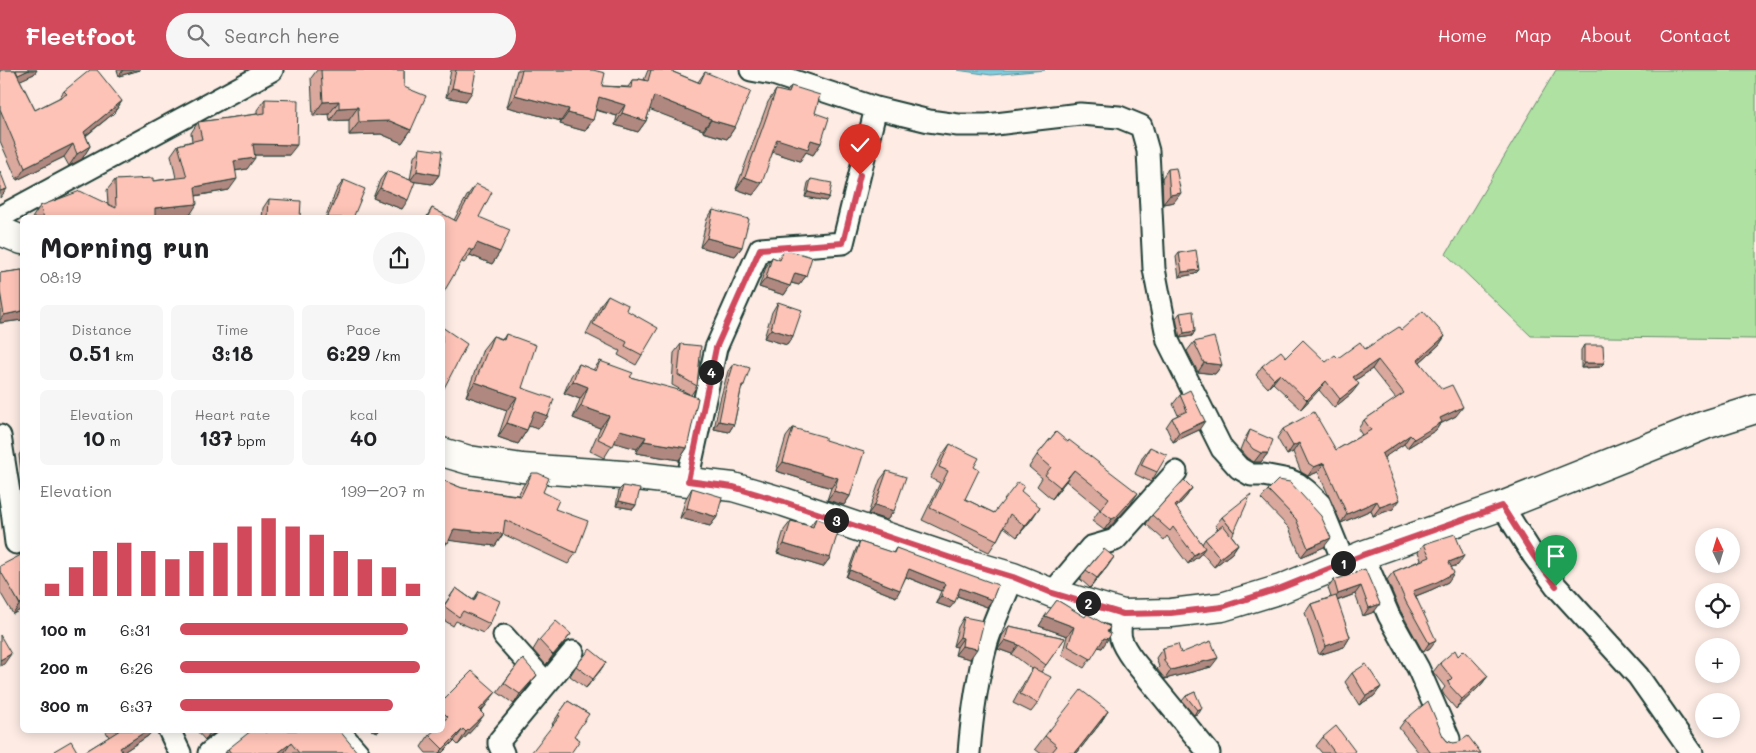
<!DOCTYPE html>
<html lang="en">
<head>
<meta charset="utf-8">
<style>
	:root { --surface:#fff; --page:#f6f6f6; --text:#202124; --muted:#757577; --accent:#d1495b }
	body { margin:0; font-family:Mali,sans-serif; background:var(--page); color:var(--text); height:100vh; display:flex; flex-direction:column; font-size:19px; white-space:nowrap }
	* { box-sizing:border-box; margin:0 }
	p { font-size:16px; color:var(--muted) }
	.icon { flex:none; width:28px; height:28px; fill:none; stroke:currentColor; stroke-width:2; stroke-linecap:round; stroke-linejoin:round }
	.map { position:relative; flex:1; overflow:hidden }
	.drawer { position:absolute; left:20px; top:145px; width:425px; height:518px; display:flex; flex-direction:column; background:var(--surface); border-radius:8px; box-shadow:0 2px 12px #0003 }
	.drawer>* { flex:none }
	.needle { width:32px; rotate:356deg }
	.fabs { position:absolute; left:1695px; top:458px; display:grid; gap:10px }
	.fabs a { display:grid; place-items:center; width:45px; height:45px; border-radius:50%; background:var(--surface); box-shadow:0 2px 12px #0003; font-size:25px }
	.pin { position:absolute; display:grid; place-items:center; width:42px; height:42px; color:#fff; margin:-51px -21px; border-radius:50% 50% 50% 0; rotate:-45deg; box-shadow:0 0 5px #0007 }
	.pin .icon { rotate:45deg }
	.km { position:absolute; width:25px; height:25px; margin:-12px; border-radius:50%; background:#222; color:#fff; font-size:14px; line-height:25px; text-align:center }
	.round { display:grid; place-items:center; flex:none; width:52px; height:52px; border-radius:26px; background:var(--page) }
	.head { display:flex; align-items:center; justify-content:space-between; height:85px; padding:0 20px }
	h1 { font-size:28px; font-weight:800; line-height:38px }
	.metrics { display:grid; grid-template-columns:repeat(3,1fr); gap:8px; height:85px; padding:5px 20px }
	.metrics div { display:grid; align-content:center; border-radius:8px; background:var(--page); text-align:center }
	.metrics b { font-size:21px; font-weight:800 }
	.metrics small { font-size:14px; font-weight:400 }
	.metrics p { font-size:14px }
	.chart { height:140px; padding:10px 20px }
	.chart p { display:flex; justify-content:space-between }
	.chart svg { width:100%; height:90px; margin-top:5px; stroke:var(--accent); stroke-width:6 }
	ul { padding:0 20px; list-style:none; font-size:16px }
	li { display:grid; grid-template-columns:80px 60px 1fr; align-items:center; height:38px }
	li i { height:12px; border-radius:6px; background:var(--accent) }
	header { display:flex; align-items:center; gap:30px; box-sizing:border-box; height:70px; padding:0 25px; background:var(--accent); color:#fff }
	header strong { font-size:24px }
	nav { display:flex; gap:28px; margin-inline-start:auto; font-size:18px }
	.search { width:350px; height:45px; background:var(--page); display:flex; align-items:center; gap:12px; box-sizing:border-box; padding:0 18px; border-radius:28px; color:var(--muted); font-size:19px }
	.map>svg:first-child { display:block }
</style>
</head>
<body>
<header>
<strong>Fleetfoot</strong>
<div class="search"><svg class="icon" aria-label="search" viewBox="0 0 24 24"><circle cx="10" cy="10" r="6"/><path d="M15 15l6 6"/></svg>Search here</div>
<nav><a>Home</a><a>Map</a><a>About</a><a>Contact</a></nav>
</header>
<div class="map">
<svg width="1756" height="683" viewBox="0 0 1756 683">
	<rect width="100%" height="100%" fill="#fdebe4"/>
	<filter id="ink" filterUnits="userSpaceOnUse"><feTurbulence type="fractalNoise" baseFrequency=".02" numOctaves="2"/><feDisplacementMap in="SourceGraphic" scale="10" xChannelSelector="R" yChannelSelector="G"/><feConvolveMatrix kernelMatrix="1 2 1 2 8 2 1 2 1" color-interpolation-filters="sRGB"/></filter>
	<g filter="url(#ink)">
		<path fill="#afe1a2" stroke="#678f6b" d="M1556,0H1756V269L1531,266L1446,184Z"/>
		<path fill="#81cde0" stroke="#5a939b" d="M957,0H1045L991,5Z"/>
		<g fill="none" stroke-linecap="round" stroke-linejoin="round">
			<g stroke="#1f3d34" stroke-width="25">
				<path id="minor" d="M751,0L773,4L876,38L929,51L958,55H987L1080,44L1119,47L1141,56L1148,81L1154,199L1168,271L1222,379L1239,398L1251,405H1263L1289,410L1298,414L1307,421L1320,434L1344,493
					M0,147L272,0
					M0,366L12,441L22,447
					M687,411L716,278L760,179L843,173L876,38
					M1502,436L1533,485L1556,516L1638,606L1692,683
					M12,441L16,473
					M1363,485L1389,546L1418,598L1449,669
					M1052,523L1091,477L1115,470L1176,402
					M1123,544C1117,566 1120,572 1133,590L1209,683
					M504,566L546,613
					M169,660L180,683
					M338,660L358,683
					M209,683L238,660
					M503,683L499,674V671L573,582
					M969,683C972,645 977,609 987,572C994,550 1005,528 1013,507"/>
			</g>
			<g stroke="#1f3d34" stroke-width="31">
				<path id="major" d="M0,161L22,170
					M442,382L469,390L522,398L637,406L733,417L784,432L959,491L1013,507L1052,523L1123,544L1171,543L1222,537L1281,519L1363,485L1502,436L1705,355L1756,339"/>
			</g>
			<use href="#minor" stroke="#fdfcf7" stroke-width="21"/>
			<use href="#major" stroke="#fdfcf7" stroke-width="28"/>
		</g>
		<path fill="#daa89d" stroke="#1f3d34" d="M0,0H37L34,4L20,10L35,40L59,28L64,21L122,31L114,43L86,66L90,76L82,89L69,96L64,87L17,110L0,71Z
			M117,0H140L119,6Z
			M317,0H404V17L411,60L402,73L381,64L349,65V50L330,51L329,44L313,46L311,8Z
			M451,0H476L466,31L446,27Z
			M517,0H593L602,16L628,17L633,10H638L639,9L644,10L648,0H673V2L698,12L705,2L735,57L727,69L703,62V60L650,39L646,51L638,62L615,55L617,46L595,40L593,50L585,61L560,54L561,51L507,37Z
			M791,16L815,43L821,73L813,85L806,82L800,91L773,82L753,125L736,119L768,32L776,20L786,23Z
			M265,29L289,85H254L247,99L235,101L229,120L196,126L190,145L160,148H32L40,136L108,134L107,120L115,110L153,111L176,108L171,85L178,75L192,71L191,63L198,52L257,44V40Z
			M420,78L439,105L432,114L411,111L402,139L373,128L380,110L387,101L410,110L414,87Z
			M1168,99L1174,132L1163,134L1162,108Z
			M811,109L826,131L805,127L808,113Z
			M344,110L353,148H325L337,119Z
			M476,114L479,147L500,182L492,194L470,185L464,193L462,192L442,148H426L432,138L454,150L467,126Z
			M269,129L300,148H262L263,138Z
			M713,140L742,177L735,186L700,177L707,149Z
			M783,181L806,206L799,215L791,213L790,216L784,225L759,217L766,197L772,187L777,189Z
			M1179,183L1199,200L1195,204L1179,207L1176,187Z
			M22,200V250L0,253V203Z
			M608,225L626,240L642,285L636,295L618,285L620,281L586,264L601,234Z
			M778,232L793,266L787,275L764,268L772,242Z
			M1180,243L1195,261L1192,266L1180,268L1176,248Z
			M1401,260L1445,266L1439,275L1420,292L1456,346L1440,354L1436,360L1407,378L1404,374L1384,387L1393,439L1373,446L1371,440L1341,453L1318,402L1308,406L1301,402L1293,382L1287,385L1277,368L1283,359L1336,380L1362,365L1358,359L1364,350L1396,329L1372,299L1356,310L1352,323L1334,338L1319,320L1301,339L1273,313L1268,318L1256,305L1262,296L1286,287L1326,292L1365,279Z
			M506,264L522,318L548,346L538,359L529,356L527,360L518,374L498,367L507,340L466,326L483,279L493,266L503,269Z
			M1194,272L1222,295L1215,304L1198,302L1187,281Z
			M681,274L697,316L691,325L687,378L679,390L636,383L637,379L614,372L604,388L590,381L600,358L573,348L580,329L564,323L571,306L579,294L593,300L600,291L630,307L689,324L672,315L674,283Z
			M1584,275L1600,297L1581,298V280Z
			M734,293L744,315L741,320L734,354L729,362L714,359L720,330L728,301Z
			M1180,325L1199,360L1173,372L1166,357L1172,348L1178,345L1173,334Z
			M793,358L825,370L850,426L844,435L827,430L831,418L776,401L786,367Z
			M1250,360L1268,383L1261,392H1254L1247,388L1240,380L1244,370Z
			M1056,362L1130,435L1108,459L1104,460L1092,451L1100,439L1066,411L1052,429L1037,416L1042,408L1029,397L1037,385Z
			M950,374L974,397L965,429L994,443L1021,421L1032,449L1017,467L1004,457L997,470L989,482L922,450L940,413L930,408L942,385Z
			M1150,377L1157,402L1151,412L1135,404L1143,386Z
			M22,380V411L19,385Z
			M887,401L894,441L887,450L868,444L880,410Z
			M532,403L543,422L555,439L576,483L568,494L503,464L495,476L449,470L442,480V410L462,418L518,425L524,414Z
			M623,416L636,435L633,439L616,436L619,420Z
			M692,418L717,447L710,456L680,448L686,428Z
			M1192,418L1186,427L1176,438L1202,474L1205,469L1218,459L1215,456L1222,447L1234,462L1232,466L1238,474L1232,483L1214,497L1201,482L1199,486L1188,494L1167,466L1164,470L1146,454L1152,445Z
			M1268,420L1324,477L1301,487L1289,458L1261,429Z
			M816,448L833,457L830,488L823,497L777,483L784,460L791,451L810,456Z
			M860,472L893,483L896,478L992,530L987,537L957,526L950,538L936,533L941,521L906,507L896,527L846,507L856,479Z
			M1424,474L1458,495L1451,497L1448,512L1431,520L1416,526L1430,578L1423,582L1400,540L1387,510L1393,502L1421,490L1418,482Z
			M0,496L22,539L13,544L0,522Z
			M1108,496L1090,518L1080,509L1086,500Z
			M1356,502L1374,542L1363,546L1355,524L1337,531L1350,567L1344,577L1319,585L1305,543L1311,534L1331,527L1328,518L1334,510L1354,504Z
			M456,518L473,530L479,521L490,554L483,563L456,551L453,556L442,549V538Z
			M1057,530L1107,562L1102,578L1098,577L1084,598L1062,585L1067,566L1039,556Z
			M964,547L970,589L955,585L957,577L953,576L958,557Z
			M1009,556L1065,568L1041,602L1038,633L1031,642L1013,633L1027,607L1032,599L1012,584L998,579L1002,566Z
			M539,570L564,573L546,595L533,580Z
			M1163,578L1211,597L1165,609L1157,599L1159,597L1156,588Z
			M1458,586L1488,606L1481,615L1456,639L1444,625L1442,621L1445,617L1433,602L1440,593Z
			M520,591L537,605L530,614L514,634L497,622Z
			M606,592L586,618L570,606L576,596Z
			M1352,603L1381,617L1374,626L1359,635L1345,612Z
			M1195,622L1199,643L1194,645L1182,631L1186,626Z
			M442,631L487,634L481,642L475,657L458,675L454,671L442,683H426L421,677L429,665L442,660Z
			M568,631L589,644L553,655L552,654Z
			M1108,641L1099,655L1077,683H1040L1035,679L1045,666Z
			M1405,650L1443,666L1447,671L1453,673L1481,683H1419L1399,658Z
			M105,660H153L148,666L122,683H83L109,667Z
			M196,660H218L205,670Z
			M266,663L358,683H225L228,679Z
			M1323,667L1353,683H1322L1316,676Z"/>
		<path fill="#b18880" stroke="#1f3d34" d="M29,0H37L34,4L12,14L18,5Z
			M123,0H140L119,6Z
			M452,18L472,22L466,31L446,27Z
			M515,25L569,39L561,51L507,37Z
			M654,26L711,49L703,60L646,38Z
			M599,27L625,35L617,46L591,38Z
			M122,31L114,43L75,74L84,62Z
			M339,31L329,44L313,46L323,32Z
			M358,37L349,50L330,51L339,38Z
			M568,43L593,50L585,61L560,54Z
			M622,43L646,51L638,62L615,55Z
			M711,50L735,57L727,69L703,62Z
			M390,51L411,60L402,73L381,64L349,65L359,52Z
			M777,69L811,70L821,73L813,85L806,82L800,91L769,81Z
			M73,74L64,87L17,110L25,98Z
			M253,74L297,75L289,85H245Z
			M90,76L82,89L69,96L77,84Z
			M255,88L247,99L226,102L234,91Z
			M417,101L439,105L432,114L410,111Z
			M745,107L762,113L753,125L736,119Z
			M237,109L229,120L188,127L195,117Z
			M380,118L408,130L402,139L373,128Z
			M7,119L0,128V121Z
			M808,122L829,127L826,131L805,127Z
			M1181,123L1174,132L1163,134L1170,125Z
			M197,134L190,145L160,148H148L155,138Z
			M707,168L742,177L735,186L700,177Z
			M477,173L500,182L492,194L470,185Z
			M1199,200L1195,204L1179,207L1182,202Z
			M795,203L806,206L799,215L788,212Z
			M766,208L790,216L784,225L759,217Z
			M22,241V250L0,253V250L4,245Z
			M771,259L793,266L787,275L764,268Z
			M1195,261L1192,266L1180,268L1184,263Z
			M1445,266L1439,275L1412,299L1418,290Z
			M1378,290L1372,299L1347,316L1353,307Z
			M1204,293L1222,295L1215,304L1198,302Z
			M1584,293H1604L1600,297L1581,298Z
			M1280,304L1273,313L1268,318L1274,309Z
			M573,311L588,317L580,329L564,323Z
			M1326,311L1319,320L1301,339L1307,330Z
			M475,312L517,327L507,340L466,326Z
			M1359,314L1352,323L1334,338L1340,329Z
			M581,336L609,346L600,358L573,348Z
			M1463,337L1456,346L1440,354L1436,360L1407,378L1414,369L1440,348Z
			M534,341L548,346L538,359L525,355Z
			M719,351L734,354L729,362L714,359Z
			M1205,351L1199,360L1173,372L1179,363Z
			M507,353L527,360L518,374L498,367Z
			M620,360L646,367L637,379L612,372Z
			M1410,365L1404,374L1376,393L1382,384Z
			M644,371L687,378L679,390L636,383Z
			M1299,373L1293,382L1287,385L1293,376Z
			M1261,383H1268L1261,392H1254Z
			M783,392L838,408L831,418L776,401Z
			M1324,393L1318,402L1308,406L1314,397Z
			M1074,400L1066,411L1052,429L1060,417Z
			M1192,418L1186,427L1169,445L1175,436Z
			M834,421L850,426L844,435L827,430Z
			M1138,423L1130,435L1108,459L1104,460L1112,449Z
			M1400,430L1393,439L1373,446L1380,437Z
			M619,431L636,435L633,439L616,436Z
			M1377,431L1371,440L1341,453L1347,444Z
			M875,435L894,441L887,450L868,444Z
			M1040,437L1032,449L1017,467L1025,456Z
			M687,438L717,447L710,456L680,448Z
			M454,459L503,464L495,476L446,470Z
			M1331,468L1324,477L1301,487L1308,478Z
			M784,474L830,488L823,497L777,483Z
			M1238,474L1232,483L1214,497L1220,488Z
			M1205,478L1199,486L1188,494L1194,485Z
			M1464,486L1458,495L1443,500L1449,492Z
			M1114,487L1108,496L1090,518L1097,508Z
			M909,499L946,514L941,521L904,506Z
			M850,500L900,520L896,527L846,507Z
			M1454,503L1448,512L1431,520L1408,529L1413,521Z
			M1361,516L1355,524L1333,532L1338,524Z
			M960,518L992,530L987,537L955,525Z
			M941,526L955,532L950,538L936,533Z
			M22,533V539L13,544L20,534Z
			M1380,534L1374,542L1363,546L1369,538Z
			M1045,546L1074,557L1067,566L1039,556Z
			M571,564L564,573L546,595L553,585Z
			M960,567L963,568L957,577L953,576Z
			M1350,567L1344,577L1319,585L1326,576Z
			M1104,568L1108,569L1102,578L1097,577Z
			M1005,570L1019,575L1012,584L998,579Z
			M1436,570L1430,578L1423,582L1429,573Z
			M962,576L977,579L970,589L955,585Z
			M11,584L4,594L0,596V590Z
			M1218,588L1211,597L1165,609L1171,600Z
			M606,592L600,601L586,618L593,609Z
			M537,605L530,614L514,634L520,624Z
			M1488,606L1481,615L1456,639L1462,629Z
			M1381,617L1374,626L1359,635L1366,626Z
			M496,622L487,634L471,653L479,640Z
			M1202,638L1199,643L1194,645L1197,640Z
			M1108,641L1099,655L1077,683H1075Z
			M484,645L475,657L458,675L466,662Z
			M463,659L454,671L442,683H439Z
			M148,660H153L148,666L122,683H117L120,678Z
			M212,660H218L205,670Z
			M371,660H380L378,662Z
			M291,673L284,683H278Z"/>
		<path fill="#fdc3b7" stroke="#1f3d34" d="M0,0H15L35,40L67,24L64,21L90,0H97L122,31L84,62L90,76L77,84L73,74L25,98L0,39Z
			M16,0H29L18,5Z
			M321,0H404V17L426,26L411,60L390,51L359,52L358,37L339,38V31L323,32Z
			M456,0H476L472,22L452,18Z
			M522,0H593L605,3L602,16L632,18L633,10H639V9L648,11L651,0H673V2L700,13L705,2L751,21L735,57L711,50V49L654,26L646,51L622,43L625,35L599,27L593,50L568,43L569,39L515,25Z
			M791,16L820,25L815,43L829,48L821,73L811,70L808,79L777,69L762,113L745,107L776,20L789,23Z
			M265,29L298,30L297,75L253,74L255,88L234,91L237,109L195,117L197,134L155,138V148H55L54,147L44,148L40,136L80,121L116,138L115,110L153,108V111L187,107L178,75L202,69L198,52L265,43Z
			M420,78L442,81L439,105L417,101Z
			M1176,98L1181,123L1170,125L1168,99Z
			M0,101L7,119L0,121Z
			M387,101L415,112L408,130L380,118Z
			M811,109L832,113L829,127L808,122Z
			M344,110L365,119L353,148H330L328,146Z
			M476,114L492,122L479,147L510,160L500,182L477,173L473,181L469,179L442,225V148H427L432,138L456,151Z
			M269,129L301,131L300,148H268Z
			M713,140L749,149L742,177L707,168Z
			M1196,180L1199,200L1182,202L1179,183Z
			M783,181H791L812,187L806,206L795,203L790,216L766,208L772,187L780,190Z
			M22,200V241L4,245L0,221V203Z
			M608,225L628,235L626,240L658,258L642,285L625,276L627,272L593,254Z
			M778,232L802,240L793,266L771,259Z
			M1193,241L1195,261L1184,263L1180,243Z
			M1423,241L1445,266L1418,290L1442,319L1452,315L1463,337L1440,348L1442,352L1414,369L1410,365L1382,384L1400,430L1380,437L1377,431L1347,444L1324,393L1314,397L1308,393L1299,373L1293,376L1283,359L1314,342L1336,380L1371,360L1364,350L1404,323L1378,290L1353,307L1359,314L1340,329L1326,311L1307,330L1280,304L1274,309L1262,296L1281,281L1286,287L1303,270L1326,292L1335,285L1338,288L1360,272L1365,279L1399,257L1401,260Z
			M442,257L467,274L442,322Z
			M506,264L536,275L522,318L554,329L548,346L534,341L527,360L507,353L517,327L475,312L493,266L504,270Z
			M1214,267L1222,295L1204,293L1194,272Z
			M681,274L701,276L697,316L678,305Z
			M1584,275H1603L1604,293H1584Z
			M600,291L633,303L630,307L675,319L698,328L687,378L644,371L646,367L620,360L613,376L598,369L609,346L581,336L588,317L573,311L579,294L596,301Z
			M734,293L750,298L744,315H742L734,354L719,351L725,322Z
			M1190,320L1205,351L1179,363L1172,348L1187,341L1180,325Z
			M793,358L825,367V370L864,382L850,426L834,421L838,408L783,392Z
			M1250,360L1273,370L1268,383H1261L1253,379L1246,371Z
			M1056,362L1068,372L1069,370L1138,423L1116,447L1112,449L1100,440L1109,428L1074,400L1060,417L1045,405L1051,397L1037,385Z
			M950,374L979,388L974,397L979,400L965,429L994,443L1018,412L1024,416L1021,421L1040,437L1025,456L1010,444L997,470L930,438L948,401L939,397Z
			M1150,377L1167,385L1157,402L1141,395Z
			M887,401L906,407L894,441L875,435Z
			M532,403H538L549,408L543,422L559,430L555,439L588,451L576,483L505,450L503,464L454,459L448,473L442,470V410L462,418L521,426Z
			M1184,410L1192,418L1175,436L1205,478L1194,485L1173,457L1170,461L1152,445Z
			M1278,410L1290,412L1321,446L1331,468L1308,478L1296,449L1268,420Z
			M623,416L640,419L636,435L619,431Z
			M692,418L722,427L717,447L687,438Z
			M1251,424L1234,462L1222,447Z
			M816,448L834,454L833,457L839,459L830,488L784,474L791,451L813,457Z
			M1223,455L1238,474L1220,488L1205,469Z
			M1455,464L1464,486L1449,492L1454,503L1437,512L1413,521L1436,570L1429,573L1406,532L1393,502L1430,487L1424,474Z
			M860,472L894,483L896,478L998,515L992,530L960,518L955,532L941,526L946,514L909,499L900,520L850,500Z
			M1104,479L1114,487L1097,508L1086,500Z
			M21,485L22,488V533L20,534L1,502H0V496Z
			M1365,499L1380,534L1369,538L1361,516L1338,524L1334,510L1356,503V502Z
			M456,518L474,531L479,521L500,531L490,554L463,541L459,547L444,536Z
			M1336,526L1350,567L1326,576L1311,534Z
			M1057,530L1085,547L1087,544L1110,557L1107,562L1111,564L1108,569L1104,568L1091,589L1068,576L1074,557L1045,546Z
			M964,547L984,551L977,579L962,576L963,568L960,567Z
			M556,551L571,564L553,585L539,570Z
			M1009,556L1065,568L1046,595L1019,575L1005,570Z
			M0,565L11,584L0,590Z
			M1211,571L1218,588L1171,600L1163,590L1165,589L1163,578L1178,574L1181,583Z
			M590,579L606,592L593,609L576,596Z
			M1455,580L1458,586L1464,580L1488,606L1462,629L1450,616L1448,612L1452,608L1440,593Z
			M523,589L537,605L520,624L504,613L520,591H521Z
			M1366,594L1381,617L1366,626L1352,603Z
			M1033,598L1051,607L1038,633L1020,624Z
			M472,601L496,622L479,640L484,645L466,662L463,659L443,679L429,665L435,660H442V652L448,647L442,641V631Z
			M1081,620L1108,641L1075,683H1053L1052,682L1057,676L1045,666Z
			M1195,622L1202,638L1197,640L1186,626Z
			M568,631L589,644L574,666L580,670L571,683H531L560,646L558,645Z
			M1428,631L1443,666L1447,671L1453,673L1459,672L1468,666L1481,683H1431L1405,650Z
			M1336,656L1355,681L1352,683H1335L1323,667Z
			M120,660H148L120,678L122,681L120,683H83Z
			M252,660H263L266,663L269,660H339L358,683H299L291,673L278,683H231L228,679Z
			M71,671L78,683H55L54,681Z"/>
	</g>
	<g fill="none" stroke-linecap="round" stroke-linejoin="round" filter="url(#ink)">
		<g stroke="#fff" stroke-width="10">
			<path id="route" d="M860,105L843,173L760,179L716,278L688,411L733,417L784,432L960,491L1013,507L1052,523L1123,544L1171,543L1222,537L1281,518L1363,485L1502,436L1533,485L1556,516"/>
		</g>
		<use href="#route" stroke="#d1495b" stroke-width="6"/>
	</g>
</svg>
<div class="fabs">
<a><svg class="needle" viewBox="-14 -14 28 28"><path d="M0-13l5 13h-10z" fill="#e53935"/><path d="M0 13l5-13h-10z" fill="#757577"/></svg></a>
<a><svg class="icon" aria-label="locate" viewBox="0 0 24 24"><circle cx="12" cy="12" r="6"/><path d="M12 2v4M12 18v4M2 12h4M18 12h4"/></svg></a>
<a>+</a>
<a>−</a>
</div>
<div class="pin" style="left:1556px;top:516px;background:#1e9e55"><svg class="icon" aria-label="arrive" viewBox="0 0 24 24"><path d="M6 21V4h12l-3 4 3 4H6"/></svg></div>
<div class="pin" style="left:860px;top:105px;background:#d93025"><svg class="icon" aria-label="check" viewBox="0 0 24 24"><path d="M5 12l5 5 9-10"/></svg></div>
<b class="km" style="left:1343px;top:493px">1</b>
<b class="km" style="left:1088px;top:533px">2</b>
<b class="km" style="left:836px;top:450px">3</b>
<b class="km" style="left:711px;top:302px">4</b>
<section class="drawer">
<div class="head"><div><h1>Morning run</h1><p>08:19</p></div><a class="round"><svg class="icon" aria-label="share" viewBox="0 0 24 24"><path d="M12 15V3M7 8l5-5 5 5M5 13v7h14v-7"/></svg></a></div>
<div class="metrics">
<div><p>Distance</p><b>0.51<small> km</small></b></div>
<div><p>Time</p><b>3:18</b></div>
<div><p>Pace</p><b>6:29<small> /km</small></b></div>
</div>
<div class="metrics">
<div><p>Elevation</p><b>10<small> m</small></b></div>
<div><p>Heart rate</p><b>137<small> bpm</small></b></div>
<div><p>kcal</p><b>40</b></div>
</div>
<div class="chart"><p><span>Elevation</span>199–207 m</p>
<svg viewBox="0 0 160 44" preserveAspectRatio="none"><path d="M5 44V38M15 44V30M25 44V22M35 44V18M45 44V22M55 44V26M65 44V22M75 44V18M85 44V10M95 44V6M105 44V10M115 44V14M125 44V22M135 44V26M145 44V30M155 44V38"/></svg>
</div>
<ul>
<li><b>100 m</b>6:31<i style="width:93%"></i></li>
<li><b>200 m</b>6:26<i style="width:98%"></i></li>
<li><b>300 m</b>6:37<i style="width:87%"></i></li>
</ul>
</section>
</div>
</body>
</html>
